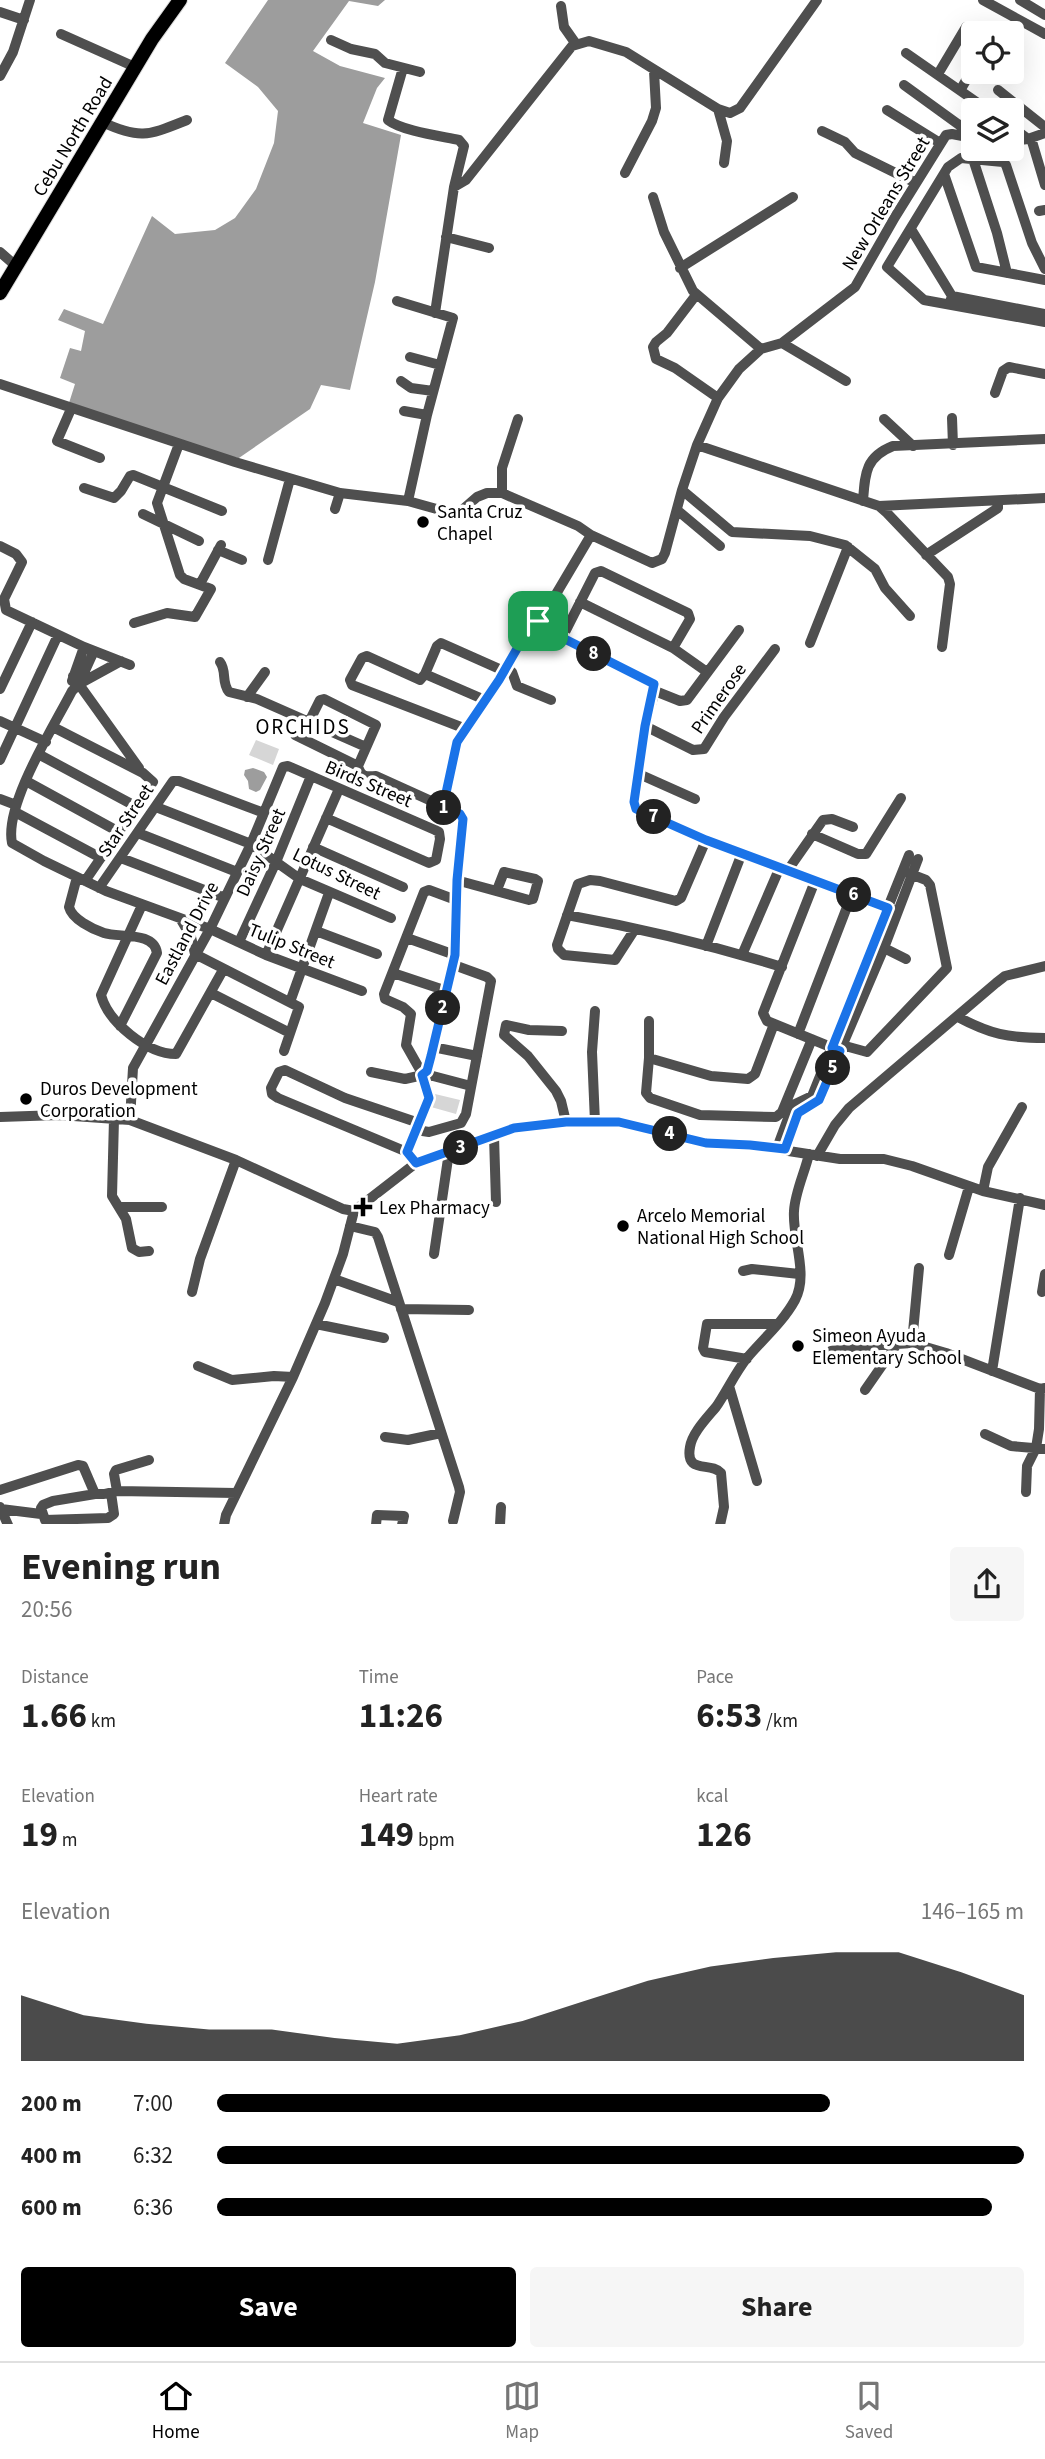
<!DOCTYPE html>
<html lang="en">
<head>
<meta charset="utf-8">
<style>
	:root { --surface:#fff; --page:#f6f6f6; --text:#222; --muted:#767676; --line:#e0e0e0; --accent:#000 }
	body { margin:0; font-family:"Source Sans 3",sans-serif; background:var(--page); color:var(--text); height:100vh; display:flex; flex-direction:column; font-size:26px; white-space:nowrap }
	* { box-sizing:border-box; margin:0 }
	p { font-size:23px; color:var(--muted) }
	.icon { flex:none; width:38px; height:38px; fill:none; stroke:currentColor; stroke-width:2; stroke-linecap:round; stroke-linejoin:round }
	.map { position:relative; height:1524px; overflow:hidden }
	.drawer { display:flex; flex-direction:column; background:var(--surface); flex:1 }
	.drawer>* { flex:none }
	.fabs { position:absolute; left:961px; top:21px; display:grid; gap:14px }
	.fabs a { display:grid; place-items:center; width:63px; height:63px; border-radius:7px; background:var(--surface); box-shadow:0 7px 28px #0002; font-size:35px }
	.pin { position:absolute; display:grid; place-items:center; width:60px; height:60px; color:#fff; margin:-30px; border-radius:14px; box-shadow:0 4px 10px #0006 }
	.km { position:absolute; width:35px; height:35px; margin:-18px; border-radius:50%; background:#222; color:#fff; font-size:19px; line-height:35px; text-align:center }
	.round { display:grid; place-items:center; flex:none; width:74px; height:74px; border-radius:7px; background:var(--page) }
	.headline { display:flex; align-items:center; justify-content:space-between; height:119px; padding:0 21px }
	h1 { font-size:38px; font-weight:700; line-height:52px }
	.stats { display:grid; grid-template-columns:repeat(3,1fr); gap:10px; height:119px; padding:7px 21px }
	.stats div { display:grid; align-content:center }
	.stats b { font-size:35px; font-weight:700 }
	.stats small { font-size:19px; font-weight:400 }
	.stats p { font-size:19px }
	.chart { height:196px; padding:14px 21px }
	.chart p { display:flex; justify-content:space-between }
	.chart svg { width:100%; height:126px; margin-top:7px; fill:var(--accent); opacity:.7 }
	.cta { display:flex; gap:14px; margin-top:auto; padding:14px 21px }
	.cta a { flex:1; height:80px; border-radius:7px; background:var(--accent); color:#fff; font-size:28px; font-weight:700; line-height:80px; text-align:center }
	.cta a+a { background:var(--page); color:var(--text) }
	ul { padding:0 21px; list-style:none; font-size:23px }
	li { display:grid; grid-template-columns:112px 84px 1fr; align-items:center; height:52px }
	li i { height:18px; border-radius:9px; background:var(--accent) }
	.tabs { display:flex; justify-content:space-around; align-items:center; height:98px; border-top:2px solid var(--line); background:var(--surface); font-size:19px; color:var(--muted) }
	.tabs a { display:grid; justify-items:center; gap:4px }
	.tabs .on { color:var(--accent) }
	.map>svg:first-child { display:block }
</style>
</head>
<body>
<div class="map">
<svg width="1045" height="1525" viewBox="0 0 1045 1525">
	<rect width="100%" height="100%" fill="#fff"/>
	<path fill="#d6d6d6" d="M256,740L279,749L273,765L249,755Z
		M435,1094L460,1100L456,1114L431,1107Z"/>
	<path fill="#9d9d9d" d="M268,0H385L378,6L349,1L313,51L340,66L385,78L377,88L363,123L401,135L375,282L350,390L321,385L310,409L236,460L69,403L75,384L60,378L70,348L81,351L85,331L58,320L64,309L103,324L152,216L175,234L215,230L235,218L256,189L274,143L278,111L258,87L225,63Z
		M253,768L264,772L267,777L260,790L256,792L249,789L248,781L244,775L245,770Z"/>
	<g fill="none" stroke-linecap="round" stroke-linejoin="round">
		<g stroke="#dbdbdb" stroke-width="16">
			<path id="major" d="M0,293L152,39L180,0"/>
		</g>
		<path stroke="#4f4f4f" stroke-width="10" d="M983,0L1045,34
			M1020,0L1045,15
			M561,6L564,27L576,44
			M0,12L24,20
			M61,34L135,67
			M331,40L351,49L375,54L385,63L420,72
			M906,53L988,110
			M403,68L388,120C402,131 440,136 459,140L464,146L454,187L435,313
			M938,74L966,27
			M0,76L13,52L30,0
			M904,85L973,135
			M961,89L973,68
			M998,90L1045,127
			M718,109L727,141L724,163
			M887,110L940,143
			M102,122C141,140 149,135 187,120
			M961,127L973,114
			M1012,127L1028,139
			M822,131L845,142L855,153L916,183
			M1031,138L1045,185
			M1012,141L1028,139L1045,133
			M973,159L997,233L1007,273
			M625,173L652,121L656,108L654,71
			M944,174L976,267L1045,280
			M454,187L466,180L572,46L589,41L626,52L718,109L730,113L740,108L817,0
			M653,197L664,232L693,291L761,349
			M1039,211L1045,210
			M911,229L952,296L950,302
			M446,237L489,248
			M0,252L16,266
			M680,268L793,197
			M1045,269L1032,243L1006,165L1003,162L961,158L948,167L887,267L924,300L1045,322
			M696,295L667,333L656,342L653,347L656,359L675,368L718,398
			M952,296L1045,314
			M397,301L453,318L427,415L408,501
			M782,343L846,381
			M410,357L440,365
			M401,381L411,388L433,391
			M0,384L235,462L340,493L408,501L451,513L461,511L477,497L487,493H502L578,526L591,535L652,563L662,559L665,553L682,490L697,445L718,398L739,369L761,349L782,343L855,287L895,217L946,135L952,134L973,138
			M995,393L1003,371L1009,367L1045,374
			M71,409L57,441L100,458
			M404,411L427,415
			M952,418L953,445
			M884,419L913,446
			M697,445L879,506L887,513L948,577L950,584L942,647
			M84,488L114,498L121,491L130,476L133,475L222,511
			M682,490L732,532L810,536L845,545L875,569L885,588L910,616
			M502,493V468L518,419
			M863,501C865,474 865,457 893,446L1045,439
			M879,506L1045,498
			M335,509L340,493
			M677,510L720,546
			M143,514L199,541
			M0,546L16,554L22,562L4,599L6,610L84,647L130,665
			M218,550L242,560
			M926,555L998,508V501
			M268,560L290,479
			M200,584L221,545
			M580,602L673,648L707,672
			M538,621L546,611L591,535
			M134,623L167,613L195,617L211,589L184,579L180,575L157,503L179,444
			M562,638L595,573L601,571L688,613L690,619L673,648
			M810,643L848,547
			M94,651L79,684L72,691C54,726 4,805 12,843L44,861L106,891L210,929L266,955L362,991
			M220,662C227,671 221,682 229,692L257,699L366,747
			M506,667L512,672L517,686L551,700
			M425,674L485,700
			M73,676L139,768
			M72,681L84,647
			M79,684L121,661
			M0,689L32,622
			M655,691L680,701L687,700L739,630
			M247,697L265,672
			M0,721L46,742
			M645,726L693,750L704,749L724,717L775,649
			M53,727L143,773L153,782L85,881
			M466,729L352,685L350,680L362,658L367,656L420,680L425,674L437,646L441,643L504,671
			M295,735L358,766
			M301,738L320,700L324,699L376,725L358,766
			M40,755L137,807
			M0,760L58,635
			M358,766C361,777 366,777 376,776L460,814L463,819L456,880L455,955L431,1056L427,1071L423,1075
			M639,774L695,799
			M26,781L119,832
			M0,799L16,805
			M156,807L251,844L300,879L391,918
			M443,807L457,742L499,680L530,626L538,621L545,629L654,684L655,691L645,726L634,802L636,809L706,840L898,911
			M15,812L101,858
			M138,833L237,872
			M812,834L858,854H866L901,798
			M313,847L403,887
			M121,858L225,898
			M788,870L823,820L832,819L853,827
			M77,877L69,907C72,919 92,929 104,933C119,938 154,931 157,953L120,1026
			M456,880L529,900L533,899L538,881L535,879L504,872L497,890
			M815,881L763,1013L767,1021L838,1050
			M99,888L173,781H179L264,813
			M142,905L101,995C108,1022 147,1054 176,1054L223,970
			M567,915C639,928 711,945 782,967
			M180,918L191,937L195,954L299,1007L284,1051
			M635,929L615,960L564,955L558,949L557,945L578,884L590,880L600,881L676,901L681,898L706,840
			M316,931L377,954
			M407,938L455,955
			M239,942L276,862L311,776
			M706,946L742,853
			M884,948L906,959
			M266,955L339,789
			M742,955L780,867
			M393,973L447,991
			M211,993L290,1033
			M290,1002L329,893
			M958,1017C990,1034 1008,1038 1045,1038
			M649,1021V1058L711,1076L748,1079L755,1074L774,1024
			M562,1031L529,1030L506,1025L504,1035L528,1056L556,1091L561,1101L566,1122
			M798,1034L852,894
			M838,1044L867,1052L947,968L930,885L926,880L908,873
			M433,1047L477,1056
			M649,1058L646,1093L650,1098L700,1115L776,1117L782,1112L812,1039
			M371,1072L405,1079L423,1075L433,1076L471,1086
			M0,1117L59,1115L130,1120L236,1160L343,1209L354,1211
			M114,1119L112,1196L126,1219L132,1248L139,1252L149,1251
			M130,1120L133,1068L210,929L251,844L283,767L288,766L435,830L439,832L440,839L436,860L429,863L326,818
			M595,1122L592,1052L595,1011
			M416,1130L429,1132L461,1123L466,1114L491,981L487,977L454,965
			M494,1136L496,1202
			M777,1148L793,1105L812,1096L909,855
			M785,1149L798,1113L819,1100L884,948L918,859
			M407,1152L429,1098L423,1075L406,1045L411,1014L403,1007L385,999L384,994L424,892L429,890L456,900
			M407,1152L278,1098L272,1094L271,1088L279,1072L285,1070L345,1098L419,1123
			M817,1156L835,1125L849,1108L996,983L1005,976L1045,966
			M983,1191L988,1167L1022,1107
			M121,1207H162
			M350,1226L375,1232L378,1237L459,1487L460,1492L453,1521
			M434,1254L449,1152
			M949,1255L969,1187
			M743,1271L752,1269L799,1274
			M334,1279L398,1302
			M192,1292L200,1259L236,1160
			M1042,1292L1045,1274
			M401,1309L469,1310
			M316,1324L384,1338
			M912,1343L919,1268
			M831,1351L851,1347L912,1343L946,1353L1040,1389L1045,1388
			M747,1359L705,1352L703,1348L707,1324H777
			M198,1366L232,1380L274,1376L293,1377
			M992,1371L1020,1198
			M729,1386L757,1481
			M865,1390L897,1344
			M985,1434L1011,1446L1045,1449
			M385,1437L408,1440L441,1433
			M149,1460L116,1470L114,1474L117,1491L236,1493
			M0,1490L78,1465L83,1466L95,1494H104L117,1491
			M1026,1492L1027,1466L1036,1448L1039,1429L1040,1389
			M95,1494L53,1501L43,1505L41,1508L45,1520L108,1518L114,1514L111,1493
			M0,1507L8,1525
			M1,1509L41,1514
			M224,1525L226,1515L293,1377L325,1303L343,1254L354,1211L416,1163L514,1128L566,1122H619L706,1143L750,1145L840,1159H884L912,1166L983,1191L1045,1205
			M376,1525L377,1515L404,1516L402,1525
			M500,1525L501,1507
			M720,1525L724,1507L721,1473C711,1461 685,1475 690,1447C692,1433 707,1418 716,1407C727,1391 735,1373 747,1358C763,1339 783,1322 795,1300C809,1274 792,1239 794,1211C795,1192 805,1172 809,1154"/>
		<use href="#major" stroke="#000" stroke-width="14"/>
	</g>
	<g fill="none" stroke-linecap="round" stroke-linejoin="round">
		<g stroke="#fff" stroke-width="14">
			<path id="route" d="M538,621L545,629L654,684L645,726L634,802L636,809L706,840L888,908L832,1048L840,1051L819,1100L798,1113L785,1149L750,1145L706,1143L619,1122H566L514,1128L416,1163L407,1152L429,1098L422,1075L427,1071L431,1056L455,955L457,880L463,819L460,814L443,807L457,742L499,680L530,626Z"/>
		</g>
		<use href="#route" stroke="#1a73e8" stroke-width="9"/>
	</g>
	<g fill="#000" stroke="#fff" stroke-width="2.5">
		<circle cx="423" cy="522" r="7"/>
		<circle cx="26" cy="1099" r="7"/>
		<path d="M359.5 1196.5h7v7h7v7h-7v7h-7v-7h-7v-7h7z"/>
		<circle cx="623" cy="1226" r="7"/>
		<circle cx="798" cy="1346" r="7"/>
	</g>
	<g text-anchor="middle" stroke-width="7" stroke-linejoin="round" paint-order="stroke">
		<g font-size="19" fill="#000" stroke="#fff">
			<text transform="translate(72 136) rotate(-59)" y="7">Cebu North Road</text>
			<text transform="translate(885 203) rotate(-59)" y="7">New Orleans Street</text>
			<text transform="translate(718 698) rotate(-55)" y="7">Primerose</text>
			<text transform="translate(369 783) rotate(23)" y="7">Birds Street</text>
			<text transform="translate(125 820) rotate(-56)" y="7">Star Street</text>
			<text transform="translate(260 852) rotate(-66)" y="7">Daisy Street</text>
			<text transform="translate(337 873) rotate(26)" y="7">Lotus Street</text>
			<text transform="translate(186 933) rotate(-62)" y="7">Eastland Drive</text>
			<text transform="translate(292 945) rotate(22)" y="7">Tulip Street</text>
		</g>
		<g font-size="19" fill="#000" stroke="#fff" text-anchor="start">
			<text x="437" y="518">Santa Cruz<tspan x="437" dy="22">Chapel</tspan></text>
			<text x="40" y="1095">Duros Development<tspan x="40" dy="22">Corporation</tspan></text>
			<text x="379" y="1214">Lex Pharmacy</text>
			<text x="637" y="1222">Arcelo Memorial<tspan x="637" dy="22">National High School</tspan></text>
			<text x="812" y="1342">Simeon Ayuda<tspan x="812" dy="22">Elementary School</tspan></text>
		</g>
		<g font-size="21" letter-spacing="2" fill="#000" stroke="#fff">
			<text x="303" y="734">ORCHIDS</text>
		</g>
	</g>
</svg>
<div class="fabs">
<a><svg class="icon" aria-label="locate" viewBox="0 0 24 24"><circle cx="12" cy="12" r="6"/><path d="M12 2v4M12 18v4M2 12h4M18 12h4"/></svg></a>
<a><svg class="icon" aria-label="layers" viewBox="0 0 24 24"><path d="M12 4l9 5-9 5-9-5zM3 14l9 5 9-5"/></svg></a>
</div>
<div class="pin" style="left:538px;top:621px;background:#1e9e55"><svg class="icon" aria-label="arrive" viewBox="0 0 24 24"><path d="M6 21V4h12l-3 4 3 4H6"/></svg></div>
<b class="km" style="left:444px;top:808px">1</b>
<b class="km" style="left:443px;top:1008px">2</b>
<b class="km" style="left:461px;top:1148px">3</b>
<b class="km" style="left:670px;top:1134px">4</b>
<b class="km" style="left:833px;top:1068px">5</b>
<b class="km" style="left:854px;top:895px">6</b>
<b class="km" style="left:654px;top:817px">7</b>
<b class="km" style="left:594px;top:654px">8</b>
</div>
<section class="drawer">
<div class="headline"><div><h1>Evening run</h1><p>20:56</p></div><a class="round"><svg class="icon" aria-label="share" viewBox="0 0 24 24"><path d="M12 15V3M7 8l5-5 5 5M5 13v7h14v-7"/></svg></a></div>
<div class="stats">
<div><p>Distance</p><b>1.66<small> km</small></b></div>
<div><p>Time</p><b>11:26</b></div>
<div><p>Pace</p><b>6:53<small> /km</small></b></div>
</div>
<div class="stats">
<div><p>Elevation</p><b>19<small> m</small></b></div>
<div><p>Heart rate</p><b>149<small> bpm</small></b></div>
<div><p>kcal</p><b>126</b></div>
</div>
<div class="chart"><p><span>Elevation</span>146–165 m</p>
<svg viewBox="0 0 160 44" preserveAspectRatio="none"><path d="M0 44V21L10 28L20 31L30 33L40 33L50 36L60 38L70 35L80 30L90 23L100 16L110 11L120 8L130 6L140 6L150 13L160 21V44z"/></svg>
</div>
<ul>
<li><b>200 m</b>7:00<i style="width:76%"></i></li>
<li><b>400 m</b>6:32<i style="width:100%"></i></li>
<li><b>600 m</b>6:36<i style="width:96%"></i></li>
</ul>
<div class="cta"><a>Save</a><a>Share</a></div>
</section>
<nav class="tabs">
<a class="on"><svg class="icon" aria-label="home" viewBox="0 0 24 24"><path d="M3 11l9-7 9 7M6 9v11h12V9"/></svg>Home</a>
<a><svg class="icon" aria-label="map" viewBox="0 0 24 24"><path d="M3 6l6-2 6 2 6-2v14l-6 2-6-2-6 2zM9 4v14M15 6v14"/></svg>Map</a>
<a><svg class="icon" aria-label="saved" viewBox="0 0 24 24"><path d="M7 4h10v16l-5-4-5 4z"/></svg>Saved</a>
</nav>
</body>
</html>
